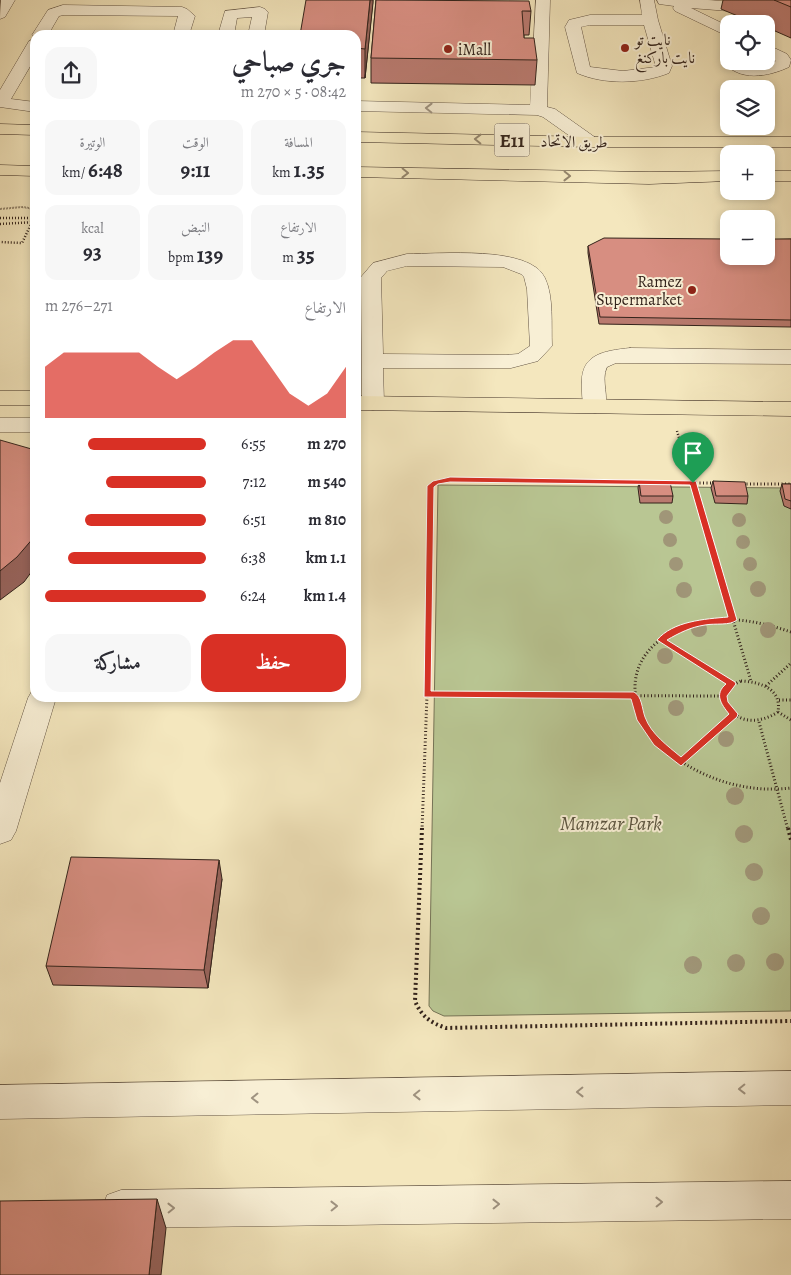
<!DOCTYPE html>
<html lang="ar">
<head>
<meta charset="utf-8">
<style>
	:root { --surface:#fff; --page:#f7f7f7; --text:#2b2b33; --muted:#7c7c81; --accent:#d93025 }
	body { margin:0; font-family:Alegreya,Amiri,serif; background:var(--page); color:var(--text); direction:rtl; height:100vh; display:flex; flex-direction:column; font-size:19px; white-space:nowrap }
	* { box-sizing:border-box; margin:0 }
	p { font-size:16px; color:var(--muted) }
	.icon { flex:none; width:28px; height:28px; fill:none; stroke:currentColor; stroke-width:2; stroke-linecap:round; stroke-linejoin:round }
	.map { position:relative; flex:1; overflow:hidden; direction:ltr }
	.drawer { position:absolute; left:30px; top:30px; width:331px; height:672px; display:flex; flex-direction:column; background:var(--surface); border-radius:15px; box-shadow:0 2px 8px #0003; direction:rtl }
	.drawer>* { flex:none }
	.tools { position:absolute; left:720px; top:15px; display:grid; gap:10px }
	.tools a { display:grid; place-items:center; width:55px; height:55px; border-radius:10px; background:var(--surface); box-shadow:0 2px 8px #0003; font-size:25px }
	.pin { position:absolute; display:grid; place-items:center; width:42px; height:42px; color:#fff; margin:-51px -21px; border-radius:50% 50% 50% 0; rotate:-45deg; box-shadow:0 0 5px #0007 }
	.pin .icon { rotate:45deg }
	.round { display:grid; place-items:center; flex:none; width:52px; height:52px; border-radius:15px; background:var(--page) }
	.head { display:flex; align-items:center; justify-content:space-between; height:85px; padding:0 15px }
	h1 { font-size:28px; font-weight:700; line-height:38px }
	.figures { display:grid; grid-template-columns:repeat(3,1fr); gap:8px; height:85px; padding:5px 15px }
	.figures div { display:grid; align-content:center; border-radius:12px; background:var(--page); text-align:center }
	.figures b { font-size:21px; font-weight:700 }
	.figures small { font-size:14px; font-weight:400 }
	.figures p { font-size:14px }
	.chart { height:140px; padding:10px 15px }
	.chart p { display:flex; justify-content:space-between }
	.chart svg { width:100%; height:90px; margin-top:5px; fill:var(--accent); opacity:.7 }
	.action { display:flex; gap:10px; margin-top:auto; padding:10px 15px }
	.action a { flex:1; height:58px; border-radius:15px; background:var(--accent); color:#fff; font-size:20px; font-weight:700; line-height:58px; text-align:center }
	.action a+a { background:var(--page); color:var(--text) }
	ul { padding:0 15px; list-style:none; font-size:16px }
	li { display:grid; grid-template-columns:80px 60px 1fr; align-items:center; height:38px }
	li i { height:12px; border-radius:6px; background:var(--accent) }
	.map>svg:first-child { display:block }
</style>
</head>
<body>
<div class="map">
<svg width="791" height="1275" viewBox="0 0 791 1275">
	<rect width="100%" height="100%" fill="#f4e7be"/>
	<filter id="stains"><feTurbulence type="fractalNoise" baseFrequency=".004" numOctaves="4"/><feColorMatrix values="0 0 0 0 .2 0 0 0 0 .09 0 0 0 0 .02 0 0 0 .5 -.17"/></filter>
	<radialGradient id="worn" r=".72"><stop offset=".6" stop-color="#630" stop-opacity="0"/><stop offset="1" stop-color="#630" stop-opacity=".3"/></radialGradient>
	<path fill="#b9c693" stroke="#767457" d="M438,485L791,488V1011L444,1016L433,1011L429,1006Z"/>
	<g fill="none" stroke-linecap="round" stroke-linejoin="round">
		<g stroke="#635444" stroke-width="1">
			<path id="minor" d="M1,0H15L5,17L0,19Z
				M536,0H550L547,107L555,109L596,138L599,142L596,146L590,147L584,146L543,117L537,115L356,111V101L530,105Z
				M640,0H654L658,20L672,66L669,73C642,84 604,85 577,73L565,27L569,20L590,15H642ZM590,25H644L656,67L623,71L590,67L581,27Z
				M657,0H708L791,6V16L691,8L728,26V32L723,34L675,11L673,8L674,6L659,4Z
				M63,5L182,7L187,9L195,16L189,35H173L178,16L64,15L59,16L48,35H35V38L32,35L48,10Z
				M260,7L265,9L268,12L264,35H248L252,17L237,18L234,35H218L225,11Z
				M35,39V58L11,99L35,102V112L0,107V90L29,41Z
				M766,44L787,54L791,60L789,67C768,77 738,82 723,61L729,57V61C748,61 755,71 776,61L766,55Z
				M407,254C439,254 530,245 545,278C554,297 551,325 552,346L538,361L511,368H383L384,403L381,408L373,410L365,408L362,403L361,277L373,263ZM407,266L503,267L521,274L524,277L527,289L530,346L518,354L506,355L383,354L381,278L387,271Z
				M630,348L791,350V364L616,363L607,367C600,381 611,399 603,411L595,413L587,411C582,404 582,396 582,388C579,354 603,351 630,348Z
				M0,418H35V432H0Z
				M35,690V698H56L16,831L11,840L0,844V783L28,698L32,691Z
				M791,1071V1105L0,1119V1085Z
				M791,1181V1219L121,1228L107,1223L102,1209L107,1195L121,1190Z"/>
		</g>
		<g stroke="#33231b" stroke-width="1">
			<path id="major" d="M0,391H35V405H0Z
				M356,396L791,402V416L356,410Z"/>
		</g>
		<g stroke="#33231b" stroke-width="1">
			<path id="highway" d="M0,124L35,125V135L0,134Z
				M356,132L590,137H791V147H590L356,142Z
				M0,165L35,166V176L0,175Z
				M356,167L649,172L729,171V181L649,184L356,177Z
				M766,171H791V181H766Z"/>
		</g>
		<path stroke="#33231b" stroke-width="2" stroke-dasharray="0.5 1" stroke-linecap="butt" d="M0,209L22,207L35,209"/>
		<path stroke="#33231b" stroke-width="2.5" stroke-dasharray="1 2" stroke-linecap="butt" d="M0,218H34L22,243L0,242
			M677,431L692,482
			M438,482L442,480L642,482"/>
		<path stroke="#33231b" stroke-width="3" stroke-dasharray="1 2.5" stroke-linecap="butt" d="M537,481L642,482
			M692,481L751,681
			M668,483H717
			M743,484H791
			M791,632C761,622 729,615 698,623C608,646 622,730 692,768C723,785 756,792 791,788
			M661,640L732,684
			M741,681C761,682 782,689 778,712C756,726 731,723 723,696L730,686Z
			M766,686L791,663
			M427,695L723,696
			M779,700H791
			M778,712L791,720
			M759,722L788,830
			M681,763L734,715
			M422,830L427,695L431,486L440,481"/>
		<path stroke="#33231b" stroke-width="4" stroke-dasharray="2 3" stroke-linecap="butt" d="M422,828L415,1001C421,1016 431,1023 446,1028L791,1021
			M788,828L791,840"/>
		<use href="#minor" fill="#f8efd5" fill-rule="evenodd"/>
		<use href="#major" fill="#f4e7be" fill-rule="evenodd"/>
		<use href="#highway" fill="#f4e7be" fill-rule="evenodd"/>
		<path stroke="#33231b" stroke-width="2.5" stroke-dasharray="1 2" stroke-linecap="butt" d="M0,224L35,222"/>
	</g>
	<g fill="#a09678">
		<circle cx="666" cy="517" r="7"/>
		<circle cx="739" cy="520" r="7"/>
		<circle cx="670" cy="540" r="7"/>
		<circle cx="743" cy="542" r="7"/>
		<circle cx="676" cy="564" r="7"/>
		<circle cx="750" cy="564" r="7"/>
		<circle cx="758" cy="589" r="8"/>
		<circle cx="684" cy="590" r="8"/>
		<circle cx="699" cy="629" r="8"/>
		<circle cx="768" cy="630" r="8"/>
		<circle cx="665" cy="656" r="8"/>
		<circle cx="676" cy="708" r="8"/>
		<circle cx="726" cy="739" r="8"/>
		<circle cx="735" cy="796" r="9"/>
		<circle cx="744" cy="834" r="9"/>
		<circle cx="754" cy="872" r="9"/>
		<circle cx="761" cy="916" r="9"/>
		<circle cx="775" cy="962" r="9"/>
		<circle cx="736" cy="963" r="9"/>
		<circle cx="693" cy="965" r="9"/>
	</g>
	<path fill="#b97a6f" stroke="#33231b" d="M306,0H373L365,78H356V35Z
		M376,0L531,11L529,35H524V38L537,60L535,85L371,83V58Z
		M723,0H791V38L766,27V24H757L721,9Z
		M791,239V327L599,324L588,253V246Z
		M639,481L673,496L672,503H640L638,488Z
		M713,481L748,496L747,504L715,503L711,488Z
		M782,484H791V509L784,506L780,491Z
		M222,879L208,988L53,985L46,966Z"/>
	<path fill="#96635a" stroke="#33231b" d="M370,0H373V3L365,78V49Z
		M35,536V567L24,582L0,600V571Z
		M219,860L222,879L208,988L204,970Z
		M157,1199L166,1228L161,1275H149Z"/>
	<path fill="#d78e81" stroke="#33231b" d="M306,0H370L365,49L356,48V35H300Z
		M376,0L529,1L531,11H522L524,38H534L537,60L371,58Z
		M774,0H791V7Z
		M604,238L729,239V256H766V239H791V320L600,317L588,246Z
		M0,440L35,450V536L17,557L0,571Z
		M639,481L670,482L673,496H641Z
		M713,481L745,482L748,496H716Z
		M782,484H791V501L785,499Z
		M71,857L219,860L204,970L46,966Z
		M157,1199L149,1275H0V1201Z"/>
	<defs><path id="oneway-chevron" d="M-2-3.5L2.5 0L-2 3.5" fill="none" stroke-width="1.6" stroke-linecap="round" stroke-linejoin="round" transform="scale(1.25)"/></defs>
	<g stroke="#9f9381">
		<use href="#oneway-chevron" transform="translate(429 108) rotate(-179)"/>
		<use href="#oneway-chevron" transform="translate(742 1089) rotate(179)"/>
		<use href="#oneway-chevron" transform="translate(580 1092) rotate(179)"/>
		<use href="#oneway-chevron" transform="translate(417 1095) rotate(179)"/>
		<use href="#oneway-chevron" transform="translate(255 1098) rotate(179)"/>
		<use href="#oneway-chevron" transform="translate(659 1202) rotate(-1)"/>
		<use href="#oneway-chevron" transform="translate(496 1204) rotate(-1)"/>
		<use href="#oneway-chevron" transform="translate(334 1206) rotate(-1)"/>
		<use href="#oneway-chevron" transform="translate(171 1208) rotate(-1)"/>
	</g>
	<g stroke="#94856c">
		<use href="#oneway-chevron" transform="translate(478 139) rotate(-179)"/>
		<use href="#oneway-chevron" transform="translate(405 173) rotate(1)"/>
		<use href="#oneway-chevron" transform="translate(567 176) rotate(1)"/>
	</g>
	<path fill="#d93025" stroke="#fff" fill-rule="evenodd" d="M450,477L696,481L737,620C730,626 715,623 705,625C691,627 679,633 667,640L735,682L736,684L727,696L728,702L738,714L737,717L681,766L654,745L637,720L631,699L424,697L427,486L433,481ZM450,482L690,485L728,617C705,619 673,621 657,640L726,684C714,694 721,704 729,714L681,757C668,746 651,734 645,717C642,709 642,696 634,692L431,691L434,487L438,484Z"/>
	<g fill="#8f2418" stroke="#f8efd5" stroke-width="2">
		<circle cx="625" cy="48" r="5"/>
		<circle cx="448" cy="49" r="5"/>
		<circle cx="692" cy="290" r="5"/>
	</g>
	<g text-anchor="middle" stroke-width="4" stroke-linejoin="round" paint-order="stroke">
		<g font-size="16" fill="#33231b" stroke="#f8efd5" text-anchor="start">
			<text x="635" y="45">نايت تو<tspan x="635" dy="18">نايت باركنغ</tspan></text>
			<text x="458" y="55">iMall</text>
			<text x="682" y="287" text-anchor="end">Ramez<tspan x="682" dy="18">Supermarket</tspan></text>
		</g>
		<g font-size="16" fill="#33231b" stroke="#f8efd5">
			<text transform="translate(574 141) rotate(1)" y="6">طريق الاتحاد</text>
		</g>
		<rect fill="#f8efd5" stroke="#6e6053" stroke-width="1" x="494.5" y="123.5" width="35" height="33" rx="4"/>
		<g font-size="19" font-weight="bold" fill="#33231b">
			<text x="512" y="147">E11</text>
		</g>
		<g font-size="20" font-style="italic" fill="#5b543f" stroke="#f8efd5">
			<text x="611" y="830">Mamzar Park</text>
		</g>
	</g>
	<rect width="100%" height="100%" filter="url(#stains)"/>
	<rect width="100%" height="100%" fill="url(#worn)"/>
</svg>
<div class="tools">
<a><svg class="icon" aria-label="locate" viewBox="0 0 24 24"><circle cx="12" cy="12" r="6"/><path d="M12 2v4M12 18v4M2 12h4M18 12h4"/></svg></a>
<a><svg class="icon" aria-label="layers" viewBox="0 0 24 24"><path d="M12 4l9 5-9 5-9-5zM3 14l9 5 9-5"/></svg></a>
<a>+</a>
<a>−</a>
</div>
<div class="pin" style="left:693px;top:483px;background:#1e9e55"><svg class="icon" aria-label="arrive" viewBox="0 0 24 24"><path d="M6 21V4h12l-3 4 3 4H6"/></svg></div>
<section class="drawer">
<div class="head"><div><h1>جري صباحي</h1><p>08:42 · 5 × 270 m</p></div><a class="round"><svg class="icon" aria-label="share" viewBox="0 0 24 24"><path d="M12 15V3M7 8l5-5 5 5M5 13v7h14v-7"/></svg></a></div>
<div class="figures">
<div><p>المسافة</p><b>1.35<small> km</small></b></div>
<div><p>الوقت</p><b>9:11</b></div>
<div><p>الوتيرة</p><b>6:48<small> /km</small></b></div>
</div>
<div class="figures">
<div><p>الارتفاع</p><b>35<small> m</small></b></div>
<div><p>النبض</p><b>139<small> bpm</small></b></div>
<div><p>kcal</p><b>93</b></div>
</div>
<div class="chart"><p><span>الارتفاع</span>271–276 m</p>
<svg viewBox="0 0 160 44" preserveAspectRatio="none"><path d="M0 44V19L10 12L20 12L30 12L40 12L50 12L60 19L70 25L80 19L90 12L100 6L110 6L120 19L130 32L140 38L150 32L160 19V44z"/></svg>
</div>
<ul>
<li><b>270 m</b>6:55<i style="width:73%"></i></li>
<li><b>540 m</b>7:12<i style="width:62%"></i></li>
<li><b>810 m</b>6:51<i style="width:75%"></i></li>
<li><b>1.1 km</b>6:38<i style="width:86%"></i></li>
<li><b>1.4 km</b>6:24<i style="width:100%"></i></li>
</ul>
<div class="action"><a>حفظ</a><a>مشاركة</a></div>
</section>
</div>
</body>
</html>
